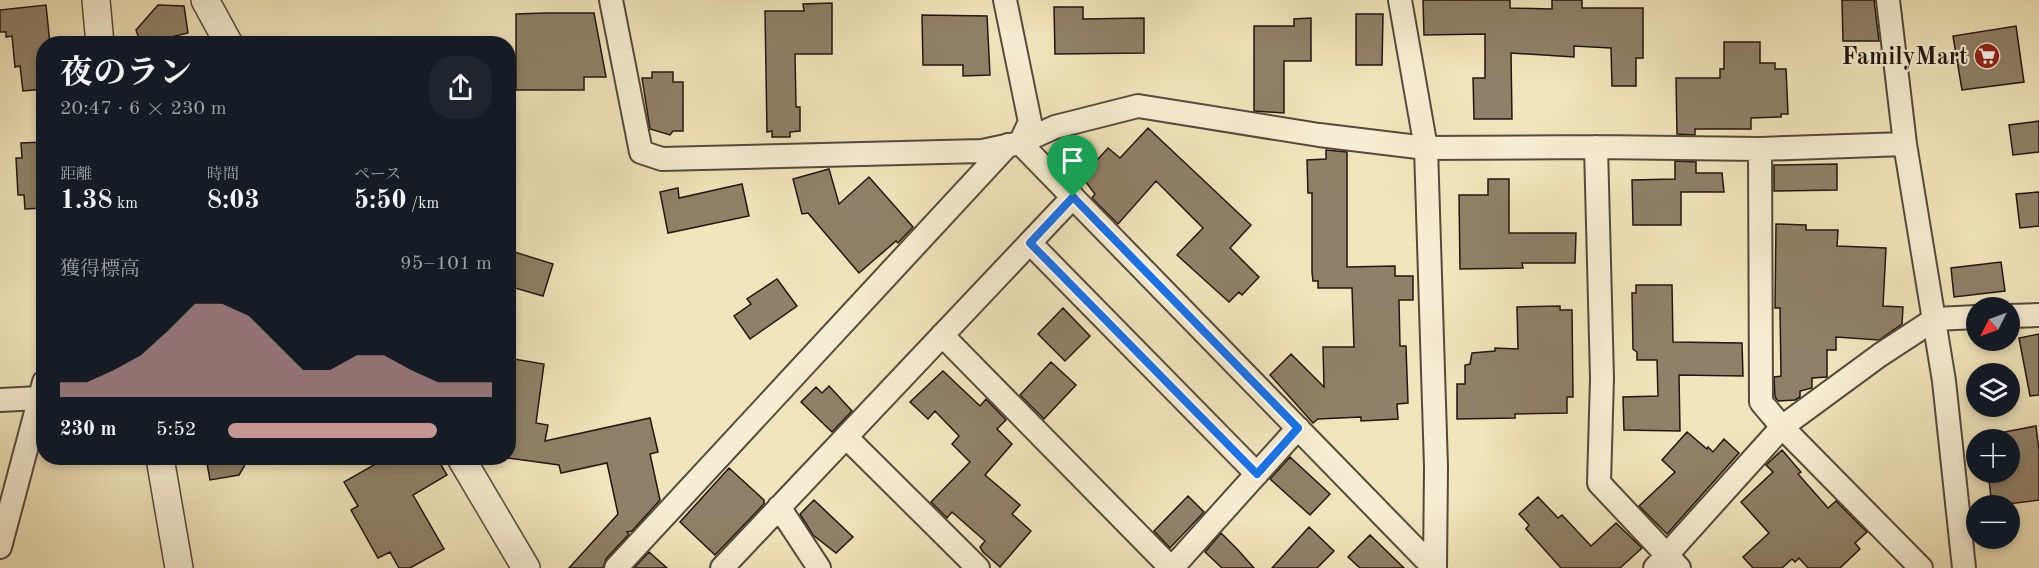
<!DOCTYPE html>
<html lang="ja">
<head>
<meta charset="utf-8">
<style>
	:root { --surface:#171b24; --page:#20242c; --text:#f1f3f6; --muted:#9ea1a6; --accent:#c59692 }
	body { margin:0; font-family:"Old Standard TT","Noto Serif JP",serif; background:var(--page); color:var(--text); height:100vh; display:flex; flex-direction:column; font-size:22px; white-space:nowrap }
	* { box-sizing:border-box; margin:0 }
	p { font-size:20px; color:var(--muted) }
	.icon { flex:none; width:33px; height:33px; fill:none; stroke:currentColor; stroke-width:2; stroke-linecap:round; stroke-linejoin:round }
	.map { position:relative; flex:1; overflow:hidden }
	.drawer { position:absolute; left:36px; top:36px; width:480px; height:429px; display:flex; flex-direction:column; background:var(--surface); border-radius:24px; box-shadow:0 3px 9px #0003 }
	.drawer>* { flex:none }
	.needle { width:39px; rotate:228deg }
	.buttons { position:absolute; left:1966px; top:297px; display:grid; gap:12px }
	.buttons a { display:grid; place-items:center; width:54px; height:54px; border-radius:50%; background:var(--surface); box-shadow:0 3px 9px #0003; font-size:30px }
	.pin { position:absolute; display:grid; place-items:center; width:51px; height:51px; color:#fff; margin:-62px -26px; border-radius:50% 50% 50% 0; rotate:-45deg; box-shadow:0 0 6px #0007 }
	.pin .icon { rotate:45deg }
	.round { display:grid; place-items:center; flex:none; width:63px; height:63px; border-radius:24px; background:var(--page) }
	.summary { display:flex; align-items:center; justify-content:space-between; height:102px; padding:0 24px }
	h1 { font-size:33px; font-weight:700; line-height:45px }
	.metrics { display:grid; grid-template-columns:repeat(3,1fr); gap:9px; height:102px; padding:6px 24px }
	.metrics div { display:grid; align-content:center }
	.metrics b { font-size:26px; font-weight:700 }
	.metrics small { font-size:16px; font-weight:400 }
	.metrics p { font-size:16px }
	.chart { height:168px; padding:12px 24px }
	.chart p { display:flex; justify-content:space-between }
	.chart svg { width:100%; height:108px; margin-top:6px; fill:var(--accent); opacity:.7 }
	ul { padding:0 24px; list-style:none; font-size:20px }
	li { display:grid; grid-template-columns:96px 72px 1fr; align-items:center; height:45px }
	li i { height:15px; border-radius:8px; background:var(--accent) }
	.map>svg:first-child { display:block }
</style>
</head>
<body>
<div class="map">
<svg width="2039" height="568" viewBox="0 0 2039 568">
	<rect width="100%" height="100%" fill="#f1e5bd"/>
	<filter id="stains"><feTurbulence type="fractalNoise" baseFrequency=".00333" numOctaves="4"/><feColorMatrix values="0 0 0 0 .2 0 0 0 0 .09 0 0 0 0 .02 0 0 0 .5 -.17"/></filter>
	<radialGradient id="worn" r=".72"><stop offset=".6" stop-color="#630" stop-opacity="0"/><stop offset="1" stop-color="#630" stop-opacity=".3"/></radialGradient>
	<path fill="#8f8169" stroke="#24150e" stroke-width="1.5" d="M1423,0H1510V8L1552,9V0H1582V8H1643V58H1636V86H1612L1611,48L1574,46V57L1511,53L1512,119H1474L1473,78H1485V34L1424,35Z
		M1842,0H1874L1879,41H1843Z
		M832,3V54H795L796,107H800V131L790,132V137H772V131L767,132L765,11H804L803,4Z
		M46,5L50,44H44V89L23,91L20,66L15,67L12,36L6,37V32H0V10Z
		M158,5L184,6L188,33L141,44L136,30Z
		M1054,7H1083V19L1144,18V53L1055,54Z
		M545,13H594L606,77H584V90H516V14Z
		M1356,14H1383L1382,65H1356Z
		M922,15L987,16L990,75L963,76V65H923Z
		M1311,18V61H1284V113L1254,111V26H1294V19Z
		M2016,26L2024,82L1962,90L1953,36Z
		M1724,42H1760V63H1775V69H1786L1788,114H1781V117L1751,118V129H1695V135L1677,134L1676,78H1720V69H1724Z
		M652,72H673V82H683V131H673L670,135L650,129L642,78H652Z
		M2039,121V152L2013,155L2009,125Z
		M1148,128L1251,225L1230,248L1259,277L1242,295L1239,292L1229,302L1177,255L1203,228L1156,181L1118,224L1092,198L1095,194L1082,177L1108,148L1120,158Z
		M44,142V208L25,209L24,195H18L16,158H22L21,143Z
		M1326,150L1347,152V267L1395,266V276H1413V300H1399L1400,346H1406L1408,403L1397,404L1398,419L1361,421V417L1318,419L1313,423L1270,375L1291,354L1324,387L1323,347H1354L1352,288H1318V281H1313L1312,272V193H1308L1307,160L1326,159Z
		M1675,161L1696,162V173H1722L1724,192H1681V225H1633L1632,180L1675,179Z
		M1837,164V190L1774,191V165Z
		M829,169L839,204L869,177L913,227L898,243L896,241L859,273L808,213L802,214L793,179Z
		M1488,179H1509V233H1576L1575,263H1522L1523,268L1460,269L1459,195H1488Z
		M742,184L749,216L668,233L660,192L678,188L679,198Z
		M2039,192V226L2020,228L2016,194Z
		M1776,224L1806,225V230H1838L1837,246L1886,248L1883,306L1903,307L1902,324L1879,340L1836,337V350H1827V377L1812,378V388L1800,391V397L1795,400L1778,401L1775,397L1774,377L1781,376L1780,308H1775Z
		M508,250L553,264L543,296L508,286Z
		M2001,262L2005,291L1954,297L1951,268Z
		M777,279L797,306L750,339L734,316L751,304L747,299Z
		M1636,285H1672L1673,342L1742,343L1743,376L1679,375L1680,431L1624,430L1623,397L1658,396L1657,360H1637V352L1633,349L1632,293H1636Z
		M1560,306V310H1572L1573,397H1567V413L1515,414V418L1457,419V384H1465V365L1470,364L1472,353L1495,351V348L1518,349L1517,307Z
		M1063,308L1090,336L1065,361L1038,334Z
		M2039,334V395L2030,396L2019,338Z
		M508,358L544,364L536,423L548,425L545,441L650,418L658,452L650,454L660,500L632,531L627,532L629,534L606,559L603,568H569L618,514L607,463L561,473L559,465L508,458Z
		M1051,362L1076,385L1044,419L1020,395Z
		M943,371L980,406L986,399L1006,420L997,429L1012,444L985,475L1020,505L1012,514L1031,531L1000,567L983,552L980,547L985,541L952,512L947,518L931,502L970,462L952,444L959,436L935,411L928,419L910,402Z
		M829,386L852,411L832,432L801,402L816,387L822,393Z
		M2036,426L2039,451V500L1992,506L1989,480L2002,478L2001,472H2010V440H1995L1994,434Z
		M1687,432L1707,449L1708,447L1713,452L1724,439L1739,453L1667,534L1639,506L1675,472L1662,460Z
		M1782,450L1801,472L1798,474L1828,508L1836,501L1867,532L1855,543L1860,549L1840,568H1808L1799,558L1795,562L1792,559L1782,568H1753L1743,557L1769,533L1741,502L1773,472L1766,465Z
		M1290,457L1330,494L1310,515L1270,479Z
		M206,458H249L239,475L210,480Z
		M386,458H437L447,475L413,495L444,549L410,568H399L390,552L378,558L351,510L358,506L344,482Z
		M729,468L764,500V504L715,555L680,522Z
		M1188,496L1204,512L1170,548L1154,531Z
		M1538,497L1558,518L1562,515L1591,546L1616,523L1642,548L1620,568H1561L1526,529L1529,525L1519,514Z
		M814,500L853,537L836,553L813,535L800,514Z
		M1309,527L1334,551L1317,568H1272Z
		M1221,533L1238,550L1254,568H1222L1205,552Z
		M1370,535L1404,568H1360L1348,557Z
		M649,552L667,568H634Z"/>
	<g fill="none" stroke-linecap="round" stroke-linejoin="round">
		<g stroke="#57493a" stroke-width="26">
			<path id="minor" d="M611,0L641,152L662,159L982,151L1020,143L1055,127L1138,106L1319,135L1426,148L1596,147L1760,149L1905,144
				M1005,0L1030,122L1020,143
				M1400,0L1426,148L1436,467L1435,568
				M1888,0L1905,144L1944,381L1964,568
				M1020,143L1434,568
				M1596,147L1602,378L1599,483L1679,568
				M1760,149L1761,402L1782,427L1921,568
				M1030,243L1257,474
				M2010,316L2039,315
				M942,335L1171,568
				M0,400L39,398
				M846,437L978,568
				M779,507L819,568
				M0,547L44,382
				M616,568L1008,145
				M722,568L1073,197
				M1172,568L1298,428
				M1655,568L1782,427L1880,355L1935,319L1977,317"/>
		</g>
		<g stroke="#57493a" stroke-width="30">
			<path id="tertiary" d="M96,0L100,44
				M205,0L229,44
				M160,458L179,568
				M461,458L526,568"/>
		</g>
		<use href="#minor" stroke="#f6eed4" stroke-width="22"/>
		<use href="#tertiary" stroke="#f6eed4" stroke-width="27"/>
	</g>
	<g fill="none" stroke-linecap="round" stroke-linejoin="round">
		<g stroke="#fff" stroke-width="12">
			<path id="route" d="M1073,197L1298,428L1257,474L1030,243Z"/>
		</g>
		<use href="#route" stroke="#1a73e8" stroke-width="8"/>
	</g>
	<defs>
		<g id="supermarket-disc" transform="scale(1.35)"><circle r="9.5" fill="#8f2418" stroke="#f6eed4"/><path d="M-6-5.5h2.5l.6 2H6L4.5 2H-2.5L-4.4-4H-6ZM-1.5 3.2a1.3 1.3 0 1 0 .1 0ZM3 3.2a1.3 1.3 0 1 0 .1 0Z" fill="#fff"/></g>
	</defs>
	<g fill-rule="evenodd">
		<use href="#supermarket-disc" x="1987" y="56"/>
	</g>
	<g text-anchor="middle" stroke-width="4.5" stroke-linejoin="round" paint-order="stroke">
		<g font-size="24" font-weight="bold" fill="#24150e" stroke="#f6eed4" text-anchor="end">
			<text x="1968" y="64">FamilyMart</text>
		</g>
	</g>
	<rect width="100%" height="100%" filter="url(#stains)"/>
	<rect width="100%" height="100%" fill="url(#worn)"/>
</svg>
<div class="buttons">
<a><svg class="needle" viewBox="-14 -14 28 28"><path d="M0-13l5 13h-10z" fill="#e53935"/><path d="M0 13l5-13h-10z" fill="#9ea1a6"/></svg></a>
<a><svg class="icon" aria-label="layers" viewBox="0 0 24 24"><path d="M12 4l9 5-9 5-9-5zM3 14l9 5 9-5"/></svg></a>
<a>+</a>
<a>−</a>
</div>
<div class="pin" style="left:1073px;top:197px;background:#1e9e55"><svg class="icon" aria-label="arrive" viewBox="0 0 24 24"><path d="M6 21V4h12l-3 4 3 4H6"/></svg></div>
<section class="drawer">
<div class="summary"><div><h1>夜のラン</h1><p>20:47 · 6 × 230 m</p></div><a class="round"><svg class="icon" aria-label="share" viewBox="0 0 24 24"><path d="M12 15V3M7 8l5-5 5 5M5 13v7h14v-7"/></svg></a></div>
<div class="metrics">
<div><p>距離</p><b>1.38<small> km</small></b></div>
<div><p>時間</p><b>8:03</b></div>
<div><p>ペース</p><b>5:50<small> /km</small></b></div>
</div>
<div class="chart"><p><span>獲得標高</span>95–101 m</p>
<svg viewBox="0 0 160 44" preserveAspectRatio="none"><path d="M0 44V38L10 38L20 33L30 27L40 17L50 6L60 6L70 11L80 22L90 33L100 33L110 27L120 27L130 33L140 38L150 38L160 38V44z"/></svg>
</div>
<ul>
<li><b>230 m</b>5:52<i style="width:79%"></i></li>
</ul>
</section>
</div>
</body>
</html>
